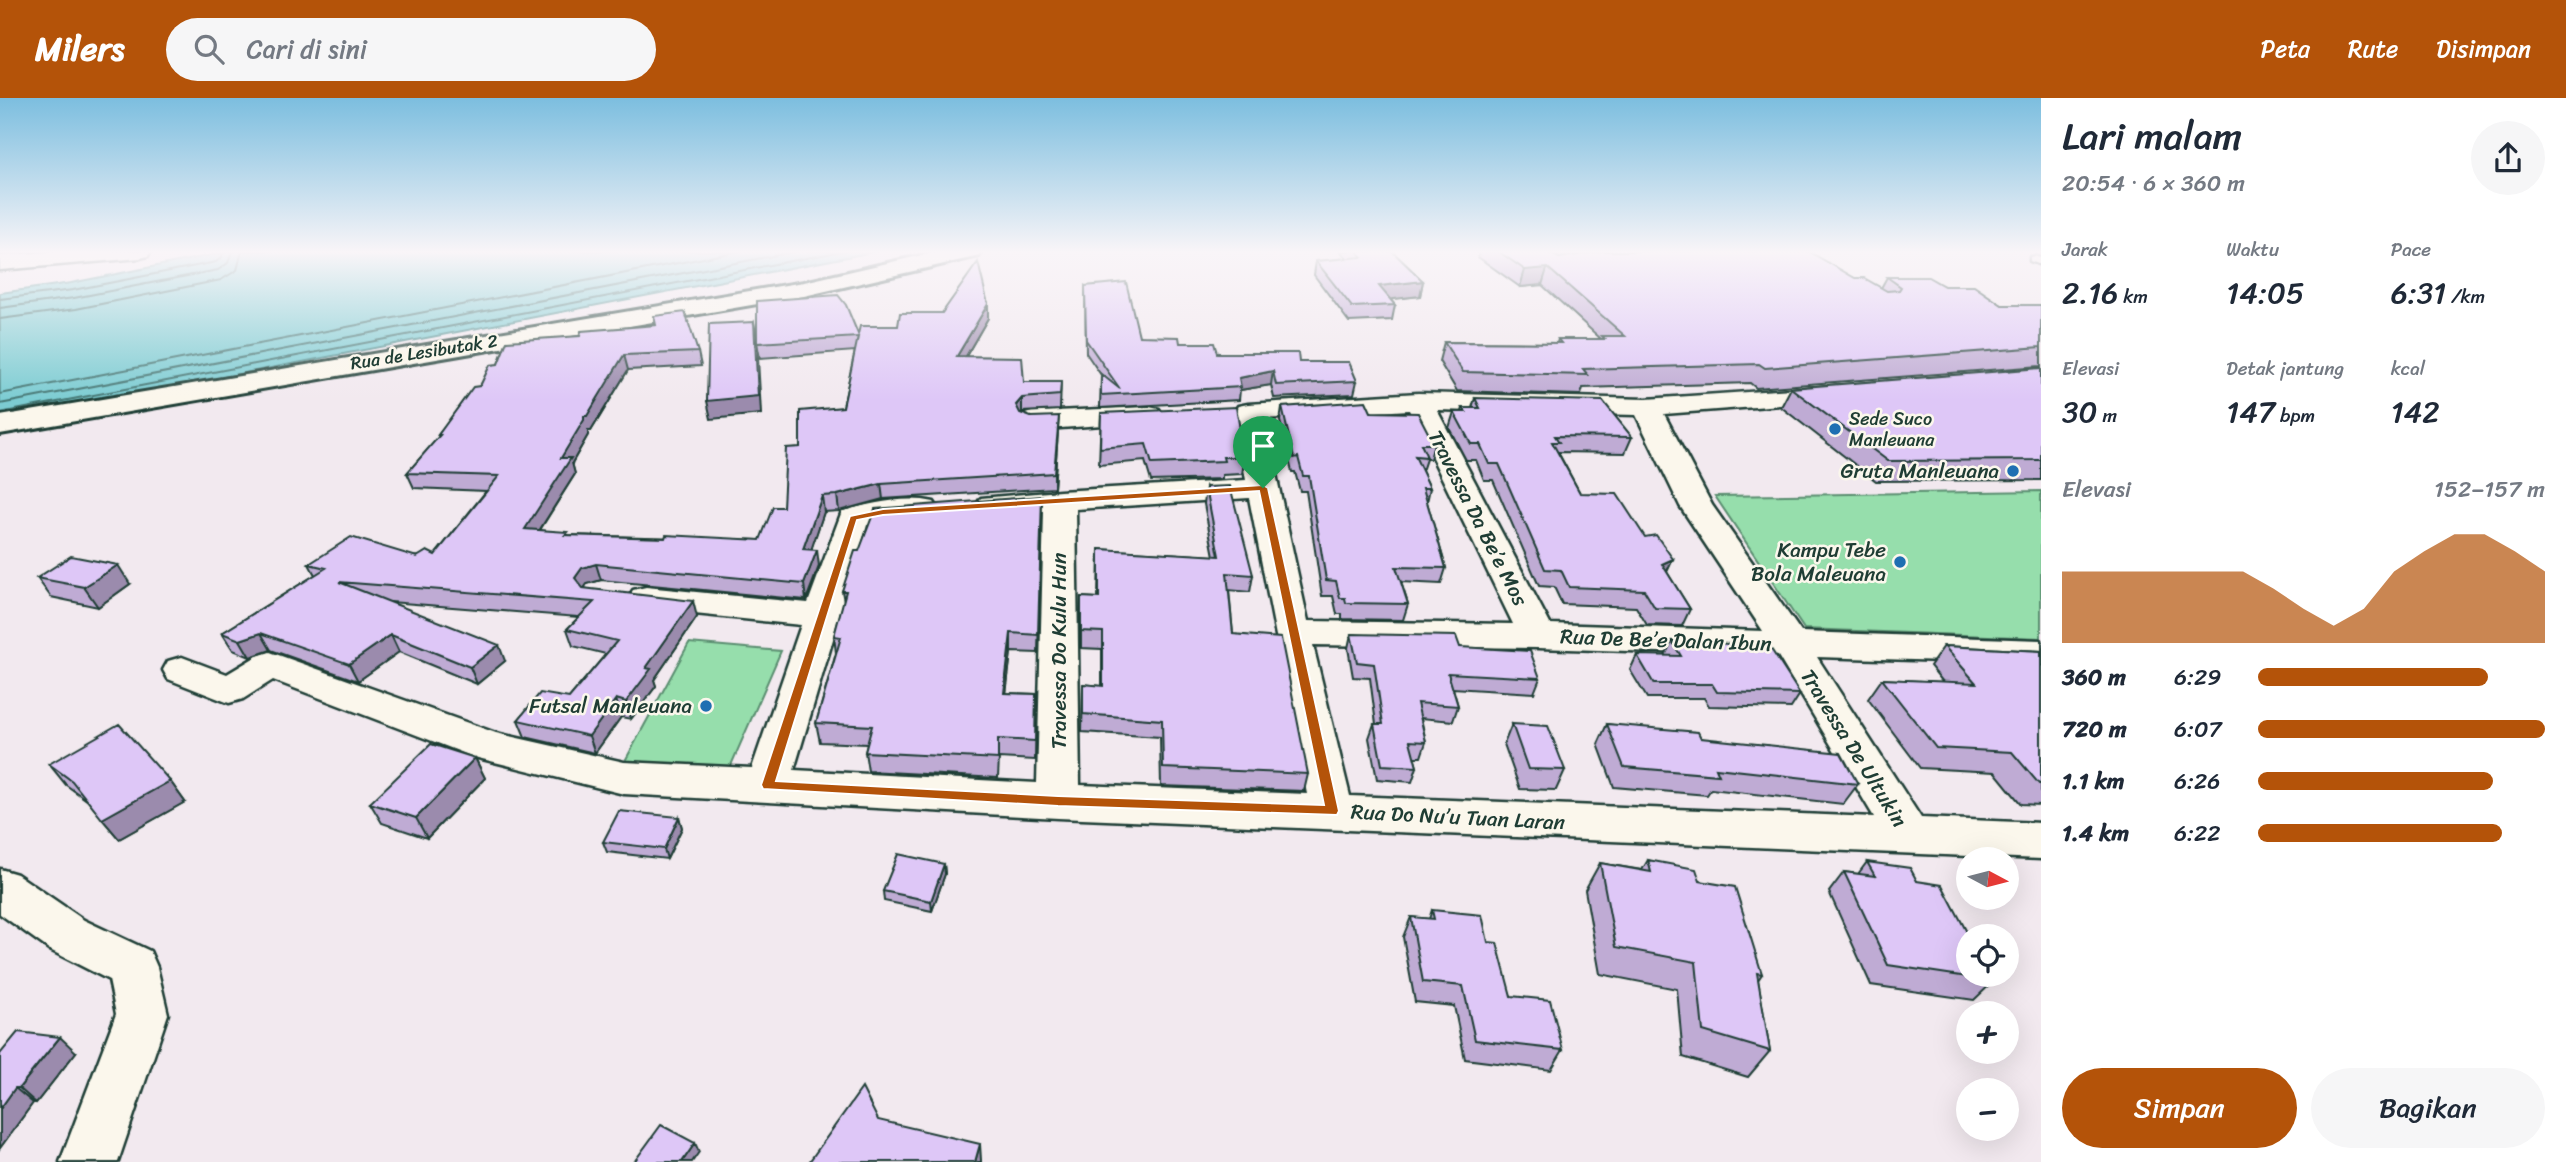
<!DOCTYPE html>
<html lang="id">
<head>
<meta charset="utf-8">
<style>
	:root { --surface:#fff; --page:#f6f6f7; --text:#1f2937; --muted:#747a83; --accent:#b45309 }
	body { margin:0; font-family:Sriracha,sans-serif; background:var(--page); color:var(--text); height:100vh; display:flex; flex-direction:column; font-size:26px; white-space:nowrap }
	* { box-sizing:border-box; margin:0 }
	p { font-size:23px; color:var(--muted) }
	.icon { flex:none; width:38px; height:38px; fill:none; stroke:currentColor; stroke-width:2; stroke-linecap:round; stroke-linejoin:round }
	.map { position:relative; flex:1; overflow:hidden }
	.sheet { display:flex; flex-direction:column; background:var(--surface); width:525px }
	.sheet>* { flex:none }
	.needle { width:46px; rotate:97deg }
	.tools { position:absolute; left:1956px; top:749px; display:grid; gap:14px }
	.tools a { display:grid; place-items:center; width:63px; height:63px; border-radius:50%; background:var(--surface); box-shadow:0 7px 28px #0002; font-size:35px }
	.pin { position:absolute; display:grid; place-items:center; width:60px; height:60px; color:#fff; margin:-72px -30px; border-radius:50% 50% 50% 0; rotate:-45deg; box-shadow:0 0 7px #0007 }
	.pin .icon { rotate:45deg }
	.round { display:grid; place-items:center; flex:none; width:74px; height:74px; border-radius:37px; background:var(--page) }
	.summary { display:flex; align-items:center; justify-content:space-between; height:119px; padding:0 21px }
	h1 { font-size:38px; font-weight:600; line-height:52px }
	.metrics { display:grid; grid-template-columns:repeat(3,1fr); gap:10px; height:119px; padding:7px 21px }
	.metrics div { display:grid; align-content:center }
	.metrics b { font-size:30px; font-weight:600 }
	.metrics small { font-size:19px; font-weight:400 }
	.metrics p { font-size:19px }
	.chart { height:196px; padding:14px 21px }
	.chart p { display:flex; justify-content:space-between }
	.chart svg { width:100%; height:126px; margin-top:7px; fill:var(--accent); opacity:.7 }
	.button { display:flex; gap:14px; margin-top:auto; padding:14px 21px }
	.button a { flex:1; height:80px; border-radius:42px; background:var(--accent); color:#fff; font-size:28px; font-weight:600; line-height:80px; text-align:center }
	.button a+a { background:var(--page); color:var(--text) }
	ul { padding:0 21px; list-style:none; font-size:23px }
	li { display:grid; grid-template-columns:112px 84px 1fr; align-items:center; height:52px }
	li i { height:18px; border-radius:9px; background:var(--accent) }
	header { display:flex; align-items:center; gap:42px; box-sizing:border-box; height:98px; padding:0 35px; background:var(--accent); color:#fff }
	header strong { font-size:33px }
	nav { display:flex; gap:38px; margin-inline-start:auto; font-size:24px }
	.search { width:490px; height:63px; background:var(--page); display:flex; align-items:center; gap:18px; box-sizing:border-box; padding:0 24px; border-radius:38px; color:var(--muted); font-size:26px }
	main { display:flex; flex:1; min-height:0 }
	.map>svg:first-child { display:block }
</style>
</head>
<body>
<header>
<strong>Milers</strong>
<div class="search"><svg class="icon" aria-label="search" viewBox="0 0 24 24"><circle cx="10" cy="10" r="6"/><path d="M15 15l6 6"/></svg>Cari di sini</div>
<nav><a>Peta</a><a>Rute</a><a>Disimpan</a></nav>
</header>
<main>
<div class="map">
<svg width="2041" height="1064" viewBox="0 0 2041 1064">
	<rect width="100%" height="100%" fill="#f2e9ef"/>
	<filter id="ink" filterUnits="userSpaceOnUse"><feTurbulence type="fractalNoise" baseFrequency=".0143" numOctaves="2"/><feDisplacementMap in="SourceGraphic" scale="14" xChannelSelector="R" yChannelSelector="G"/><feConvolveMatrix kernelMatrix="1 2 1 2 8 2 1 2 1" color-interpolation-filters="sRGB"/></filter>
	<g filter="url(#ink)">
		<path fill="#96deac" stroke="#5a8e70" stroke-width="2" d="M2041,393V540L1804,531L1715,398Z
			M689,545L781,553L729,672L625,663Z"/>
		<path fill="#7bccd2" stroke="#569393" stroke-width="2" d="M232,153H878L0,322V195L71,185Z"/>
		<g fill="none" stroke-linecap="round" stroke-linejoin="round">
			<path stroke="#447673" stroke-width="2" d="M0,201L73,192L216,164L222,159L223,153
				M0,210L74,200L218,172L228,165L232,153
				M0,221L76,211L221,182L237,172L242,153
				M0,296L740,153
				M0,306L798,153
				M0,315L843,153"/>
			<g stroke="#1f3d34" stroke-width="5">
				<path id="service" d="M2034,158L2041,160V167L2030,163V159Z"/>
			</g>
			<g stroke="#1f3d34" stroke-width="5">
				<path id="minor" d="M60,153H151L148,158L140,160L0,172V158Z
					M1836,288L1846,290L1850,296L1846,302L1664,316L1712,407L1801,534L2041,542V566L1817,559L1921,720L2041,725V761L1058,720L624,696L474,659L273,582L243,601L229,605L168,581L163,572L168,563L182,559L227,576L257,558L270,554L496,635L624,664L752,670L801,527L646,511L633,508L628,500L633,492L646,489L808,505L842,413C870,406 905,397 934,404L939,411L934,418L867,427L794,672L1037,685L1044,413L992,417L981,414L976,407L981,400L1060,393L1246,382L1234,314L1238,308L1248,306L1418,295L1646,301ZM1409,312L1513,526L1308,523L1264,321ZM1437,312L1636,317L1680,408L1763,533L1550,526ZM1249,400L1307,696L1080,687L1076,411ZM1313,547L1538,550L1778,558L1874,719L1350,698Z
					M1149,309L1159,311L1163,317L1159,323L1032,332L1022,329L1018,323L1022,317L1032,314Z
					M0,771L17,776L84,822L150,853L157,869L168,916L118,1064H60L116,916L109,882L50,852L0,816Z"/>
			</g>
			<g stroke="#1f3d34" stroke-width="6">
				<path id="primary" d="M940,153H982L979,158L804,198L0,336V318L804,184Z"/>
			</g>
			<use href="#service" fill="#fbf7ec" fill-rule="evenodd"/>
			<use href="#minor" fill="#fbf7ec" fill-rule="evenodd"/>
			<use href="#primary" fill="#fbf7ec" fill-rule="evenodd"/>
		</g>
		<path fill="#bfabd4" stroke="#1f3d34" stroke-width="2" d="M1340,153H1392L1423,183L1420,198L1390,201L1395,207L1392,222L1349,224L1314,177L1316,163L1347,160Z
			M1480,153H1781L1881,190L1887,179L1944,188L2002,207H2041V268L1756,290L1750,285L1583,290L1581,297L1457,293L1439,263L1444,244L1557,245L1558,241H1601L1542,187L1520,189L1478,159Z
			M1085,188L1139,238L1180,245L1217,255L1299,264L1357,283L1354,296L1274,300L1271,287L1240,292L1239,302L1100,310L1101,277L1086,255Z
			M988,206V220L966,258L1024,284H1061L1060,312L1022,314L1021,316L1058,333L1054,390L883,401L839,413L824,414L811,451L819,468L806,502L601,482L587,486L584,490L697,519L654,582L656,588L631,621L621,619L595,655L525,639L518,622L569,600L606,556L573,548L567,531L579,519L390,504L505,563L477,586L399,554L358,583L271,552L250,559L233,552L222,535L315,477L309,466L435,457L486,393L414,390L407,375L439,339L438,337L498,266L507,243L698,254L701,268L628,272L591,333H588V337L572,365L575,376L540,432L569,437L760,442L783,409L800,349L843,309L855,253L760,260L757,245L858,236L898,228L942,215Z
			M2041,270V382L1876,383L1781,309L1791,290Z
			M1475,300L1632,339L1625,355L1558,354L1580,395L1645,439L1673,461L1667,474L1690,511L1682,528L1647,527L1636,509L1562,506L1554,489L1539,488L1493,382H1484L1476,362H1466L1449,330L1454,314H1462L1463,310H1472Z
			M1282,309L1371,314L1434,346L1430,361H1426L1422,373L1430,390L1427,404L1446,470L1441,486L1401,484L1408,506L1403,522L1342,521V516H1337L1333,498H1322L1306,393H1300L1295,374H1292L1280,323Z
			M1101,315L1245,359L1242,376L1222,377V381L1151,383L1145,363L1099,367Z
			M1206,389L1253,477L1250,494L1229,492L1233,536L1308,676L1304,693L1161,688L1160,639L1082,634L1083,586L1102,588V551L1081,550V499L1098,500L1099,451L1214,458L1204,406Z
			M1042,398L1038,555L1011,554L1006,595L1036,596L1035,662L999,660L998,680L868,673L865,654L867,646L820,644L816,625L836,555L834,538L844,503L842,493L859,453Z
			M37,480L130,486L98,509L51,499Z
			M1351,536L1460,549L1540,580L1534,595L1453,590L1458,608L1453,623L1421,620L1426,644L1421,659H1414L1417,669L1412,684L1377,681L1369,640L1374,626H1376L1370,580L1353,579L1348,550Z
			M1672,543L1800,596L1791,610L1709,608L1704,600H1647L1630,572L1637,557L1665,558Z
			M1944,548L2041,553V707L2021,706L1995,674L1920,670L1868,601L1882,581L1943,584L1930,568Z
			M1512,626L1565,672L1556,692L1520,691L1504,646Z
			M1607,626L1701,640L1858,686L1843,706L1711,691L1707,697L1614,689L1598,646Z
			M475,660L485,680L427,740L382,725L370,705Z
			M49,666L170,683L185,704L119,741L88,703L66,687Z
			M679,719L682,730L667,761L607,754L603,744Z
			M1648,762L1700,783L1762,876L1758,882L1770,953L1748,979L1683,959L1677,891L1600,876L1585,792L1600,765L1642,772Z
			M1867,764L1917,783L1994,883L1974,902L1871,887L1829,794L1844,774L1858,776Z
			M944,766L945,776L932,813L884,803L883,793Z
			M1432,812L1488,844L1511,898L1563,952L1551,972L1465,961L1454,908L1415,904L1403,839L1411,819L1429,821Z
			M76,954L36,1005H33L0,1050V956Z"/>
		<path fill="#9b8bad" stroke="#1f3d34" stroke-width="2" d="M1554,153H1637L1553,166L1547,171L1542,187L1520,189L1525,172Z
			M1423,183L1420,198L1376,203L1379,188Z
			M988,206V220L958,272L957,258Z
			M754,224L757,241L761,316L711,321L707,303Z
			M624,257L628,272L591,333H588V337L572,365L575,376L530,447L525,431L561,360L584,318Z
			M1273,273L1271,287L1240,292L1239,280Z
			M1022,300V314L1016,322V307Z
			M1059,318L1058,333L1054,390V375Z
			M881,386L883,401L839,413L837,397Z
			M822,398L824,414L806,467L803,451Z
			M817,452L819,468L806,502L804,486Z
			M1673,461L1665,477L1662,466Z
			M596,466L601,482L587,486L580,496L575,480L582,470Z
			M118,467L130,486L98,509L84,489Z
			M693,503L697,519L654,582L656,588L631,621L626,604L646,570Z
			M261,535L271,552L250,559L240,542Z
			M1011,535V554L1004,614V595Z
			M391,537L399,554L358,583L349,566Z
			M499,547L505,563L477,586L470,569Z
			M616,601L621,619L595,655L589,638Z
			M475,660L485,680L427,740L416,720Z
			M170,683L185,704L119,741L102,721Z
			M679,719L682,730L667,761L664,751Z
			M944,766L945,776L932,813L931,803Z
			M60,939L76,954L36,1005L19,990Z
			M15,990L33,1005L0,1050V1011Z
			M695,1045L699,1054L692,1064H682Z
			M980,1046L981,1062V1064H975Z"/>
		<path fill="#dec7f7" stroke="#1f3d34" stroke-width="2" d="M1357,153H1392L1423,183L1379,188L1395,207L1352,209L1316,163L1362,159Z
			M1498,153H1554L1551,156L1559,160L1602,153H1781L1783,154L1808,153L1855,180H1864L1887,193L1899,192L1901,189L1887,179H1928L1944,188H1974L2002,207H2041V249L1765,270L1759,266L1583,271L1588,277L1463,274L1444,244L1561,245L1558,241H1605L1602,238H1625L1548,170L1525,172Z
			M978,164L988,206L957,258L1022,259L1024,284H1061L1060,297L1022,300L1016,307L1020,315L1031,319L1059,318L1054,375L881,386L837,397L822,398L803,451L817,452L804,486L596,466L582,470L575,480L583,490L693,503L646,570L651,571L626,604L616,601L589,638L518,622L540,595L569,600L617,543L567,531L594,504L339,484L499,547L470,569L391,537L349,566L261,535L240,542L222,535L326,470L309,466L351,439L417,459L427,453L435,457L499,378L407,375L440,337H438L473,289L480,288L490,267L498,266L507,243L580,238L581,233L656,227L654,218L685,214L698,254L624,257L587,318H584V322L561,360H571L525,431L568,434L565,437L665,440L666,437L760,442L773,409H783L786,350L800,349V313L843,309L858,239L757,245V203L838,197L846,207L858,236L860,228H898L900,215H942Z
			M1126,184L1139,238L1179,239L1180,245H1214L1217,255H1298L1299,264H1349L1357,283L1276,287L1273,273L1239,280L1241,289L1101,297V276L1120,291L1086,242L1085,188Z
			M754,224L758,298L707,303L709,226Z
			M2041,270V362L1888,363L1791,290Z
			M1475,300L1603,303L1632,339L1555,338L1559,344H1552L1580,395L1617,396L1645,439L1656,437L1673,461L1662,466L1690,511L1655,510L1644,492L1569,489L1561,472L1545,471L1499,366H1489L1480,346H1471L1454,314H1466L1463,310H1480Z
			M1366,303L1371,314L1418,315L1434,346H1421L1427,359L1415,358L1430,390H1423L1446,470L1396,469L1408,506L1346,505L1345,500H1340L1336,483L1326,482L1309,378H1303L1298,359L1294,360L1282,309Z
			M1236,309L1245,359H1223L1224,363L1152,366L1146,346L1100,350L1101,315Z
			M1230,388L1253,477L1227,475L1233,536L1281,540L1308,676L1163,670L1162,622L1083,616V586L1103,588V534L1081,533V499L1099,500V451L1219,458L1206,389Z
			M1042,398L1038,537L1011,535L1004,595L1036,596L1035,643L998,641V661L865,654L872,628L816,625L841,539L834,538L846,493H842L855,453H859L875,411Z
			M71,458L118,467L84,489L37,480Z
			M1351,536L1456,538L1460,549L1530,553L1540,580L1448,575L1458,608L1417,605L1426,644L1410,643L1417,669L1382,667L1374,626H1383L1374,566L1357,564Z
			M1672,543L1769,548L1800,596L1717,594L1712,586H1654L1637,557L1681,558Z
			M1944,548L2041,553V686H2039L2012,654L1936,650L1882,581L1976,585Z
			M119,626L170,683L102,721L72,683L49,666Z
			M1512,626L1548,628L1565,672L1528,671Z
			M1607,626L1698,634L1701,640L1841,655L1858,686L1716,670L1719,677L1624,669Z
			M431,646L475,660L416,720L370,705Z
			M619,713L679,719L664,751L603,744Z
			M898,756L944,766L931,803L883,793Z
			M1648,762L1696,771L1700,783L1735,789L1762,876L1757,875L1770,953L1703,933L1696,864L1616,849L1600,765L1651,774Z
			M1867,764L1910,770L1917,783L1942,787L1969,838V877H1990L1994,883L1888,867L1844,774L1875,778Z
			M1432,812L1482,817L1488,844L1497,845L1511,898L1550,902L1563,952L1475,942L1463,888L1423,884L1411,819L1434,821Z
			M18,934L60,939L19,990H15L0,1011V956Z
			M862,990L878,1022L980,1046L975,1064H809Z
			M661,1027L695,1045L682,1064H634Z"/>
	</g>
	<linearGradient id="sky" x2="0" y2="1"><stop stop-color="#7cbedf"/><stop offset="0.51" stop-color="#f9f5f8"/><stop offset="1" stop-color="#f9f5f8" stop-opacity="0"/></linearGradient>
	<rect width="2041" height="302" fill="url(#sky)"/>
	<path fill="#b45309" stroke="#fff" stroke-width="2" fill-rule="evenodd" d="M1263,387L1268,390L1339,713L1337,717L1058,708L763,691L761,687L850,418L883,411ZM1259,393L1324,707L1058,698L776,683L857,422L883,417Z"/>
	<g fill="#1f6fb2" stroke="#fbf7ec" stroke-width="2.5">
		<circle cx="1835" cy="331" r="7"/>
		<circle cx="2013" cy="373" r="7"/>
		<circle cx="1900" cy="464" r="7"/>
		<circle cx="706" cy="608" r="7"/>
	</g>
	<g text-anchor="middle" stroke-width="5" stroke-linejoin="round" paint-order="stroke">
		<g font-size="18" fill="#1f3d34" stroke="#fbf7ec">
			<text transform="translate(424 254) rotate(-9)" y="6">Rua de Lesibutak 2</text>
		</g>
		<g font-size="18" fill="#1f3d34" stroke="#fbf7ec" text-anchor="start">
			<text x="1849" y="327">Sede Suco<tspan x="1849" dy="21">Manleuana</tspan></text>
		</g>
		<g font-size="21" fill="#1f3d34" stroke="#fbf7ec" text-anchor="end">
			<text x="1999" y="380">Gruta Manleuana</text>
			<text x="1886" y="459">Kampu Tebe<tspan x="1886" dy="24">Bola Maleuana</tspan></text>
			<text x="692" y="615">Futsal Manleuana</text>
		</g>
		<g font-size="21" fill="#1f3d34" stroke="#fbf7ec">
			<text transform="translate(1478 420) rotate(63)" y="7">Travessa Da Be’e Mos</text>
			<text transform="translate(1666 542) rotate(2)" y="7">Rua De Be’e Dalan Ibun</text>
			<text transform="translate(1059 553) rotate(-90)" y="7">Travessa Do Kulu Hun</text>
			<text transform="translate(1854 650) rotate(58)" y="7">Travessa De Ultukin</text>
			<text transform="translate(1458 719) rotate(3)" y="7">Rua Do Nu’u Tuan Laran</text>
		</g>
	</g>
</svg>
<div class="tools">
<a><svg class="needle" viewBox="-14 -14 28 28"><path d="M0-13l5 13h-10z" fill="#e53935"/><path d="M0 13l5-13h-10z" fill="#747a83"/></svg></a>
<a><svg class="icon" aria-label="locate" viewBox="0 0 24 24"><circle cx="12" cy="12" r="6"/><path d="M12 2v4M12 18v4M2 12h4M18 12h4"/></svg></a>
<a>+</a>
<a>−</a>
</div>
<div class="pin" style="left:1263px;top:390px;background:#1e9e55"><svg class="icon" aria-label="arrive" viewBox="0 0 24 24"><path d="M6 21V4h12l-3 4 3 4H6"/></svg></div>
</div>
<section class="sheet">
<div class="summary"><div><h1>Lari malam</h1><p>20:54 · 6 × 360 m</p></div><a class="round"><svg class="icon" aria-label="share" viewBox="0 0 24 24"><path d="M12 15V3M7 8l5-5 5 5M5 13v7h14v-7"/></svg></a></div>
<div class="metrics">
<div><p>Jarak</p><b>2.16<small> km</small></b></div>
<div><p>Waktu</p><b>14:05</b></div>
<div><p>Pace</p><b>6:31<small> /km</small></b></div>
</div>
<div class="metrics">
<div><p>Elevasi</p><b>30<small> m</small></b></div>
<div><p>Detak jantung</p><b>147<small> bpm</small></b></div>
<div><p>kcal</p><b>142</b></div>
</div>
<div class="chart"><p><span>Elevasi</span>152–157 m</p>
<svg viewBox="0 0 160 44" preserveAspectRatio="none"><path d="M0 44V19L10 19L20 19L30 19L40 19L50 19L60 19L70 25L80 32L90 38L100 32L110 19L120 12L130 6L140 6L150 12L160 19V44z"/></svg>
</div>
<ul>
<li><b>360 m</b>6:29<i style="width:80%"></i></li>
<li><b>720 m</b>6:07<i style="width:100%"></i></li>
<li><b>1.1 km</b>6:26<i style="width:82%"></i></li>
<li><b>1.4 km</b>6:22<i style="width:85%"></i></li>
</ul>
<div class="button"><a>Simpan</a><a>Bagikan</a></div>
</section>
</main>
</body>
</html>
